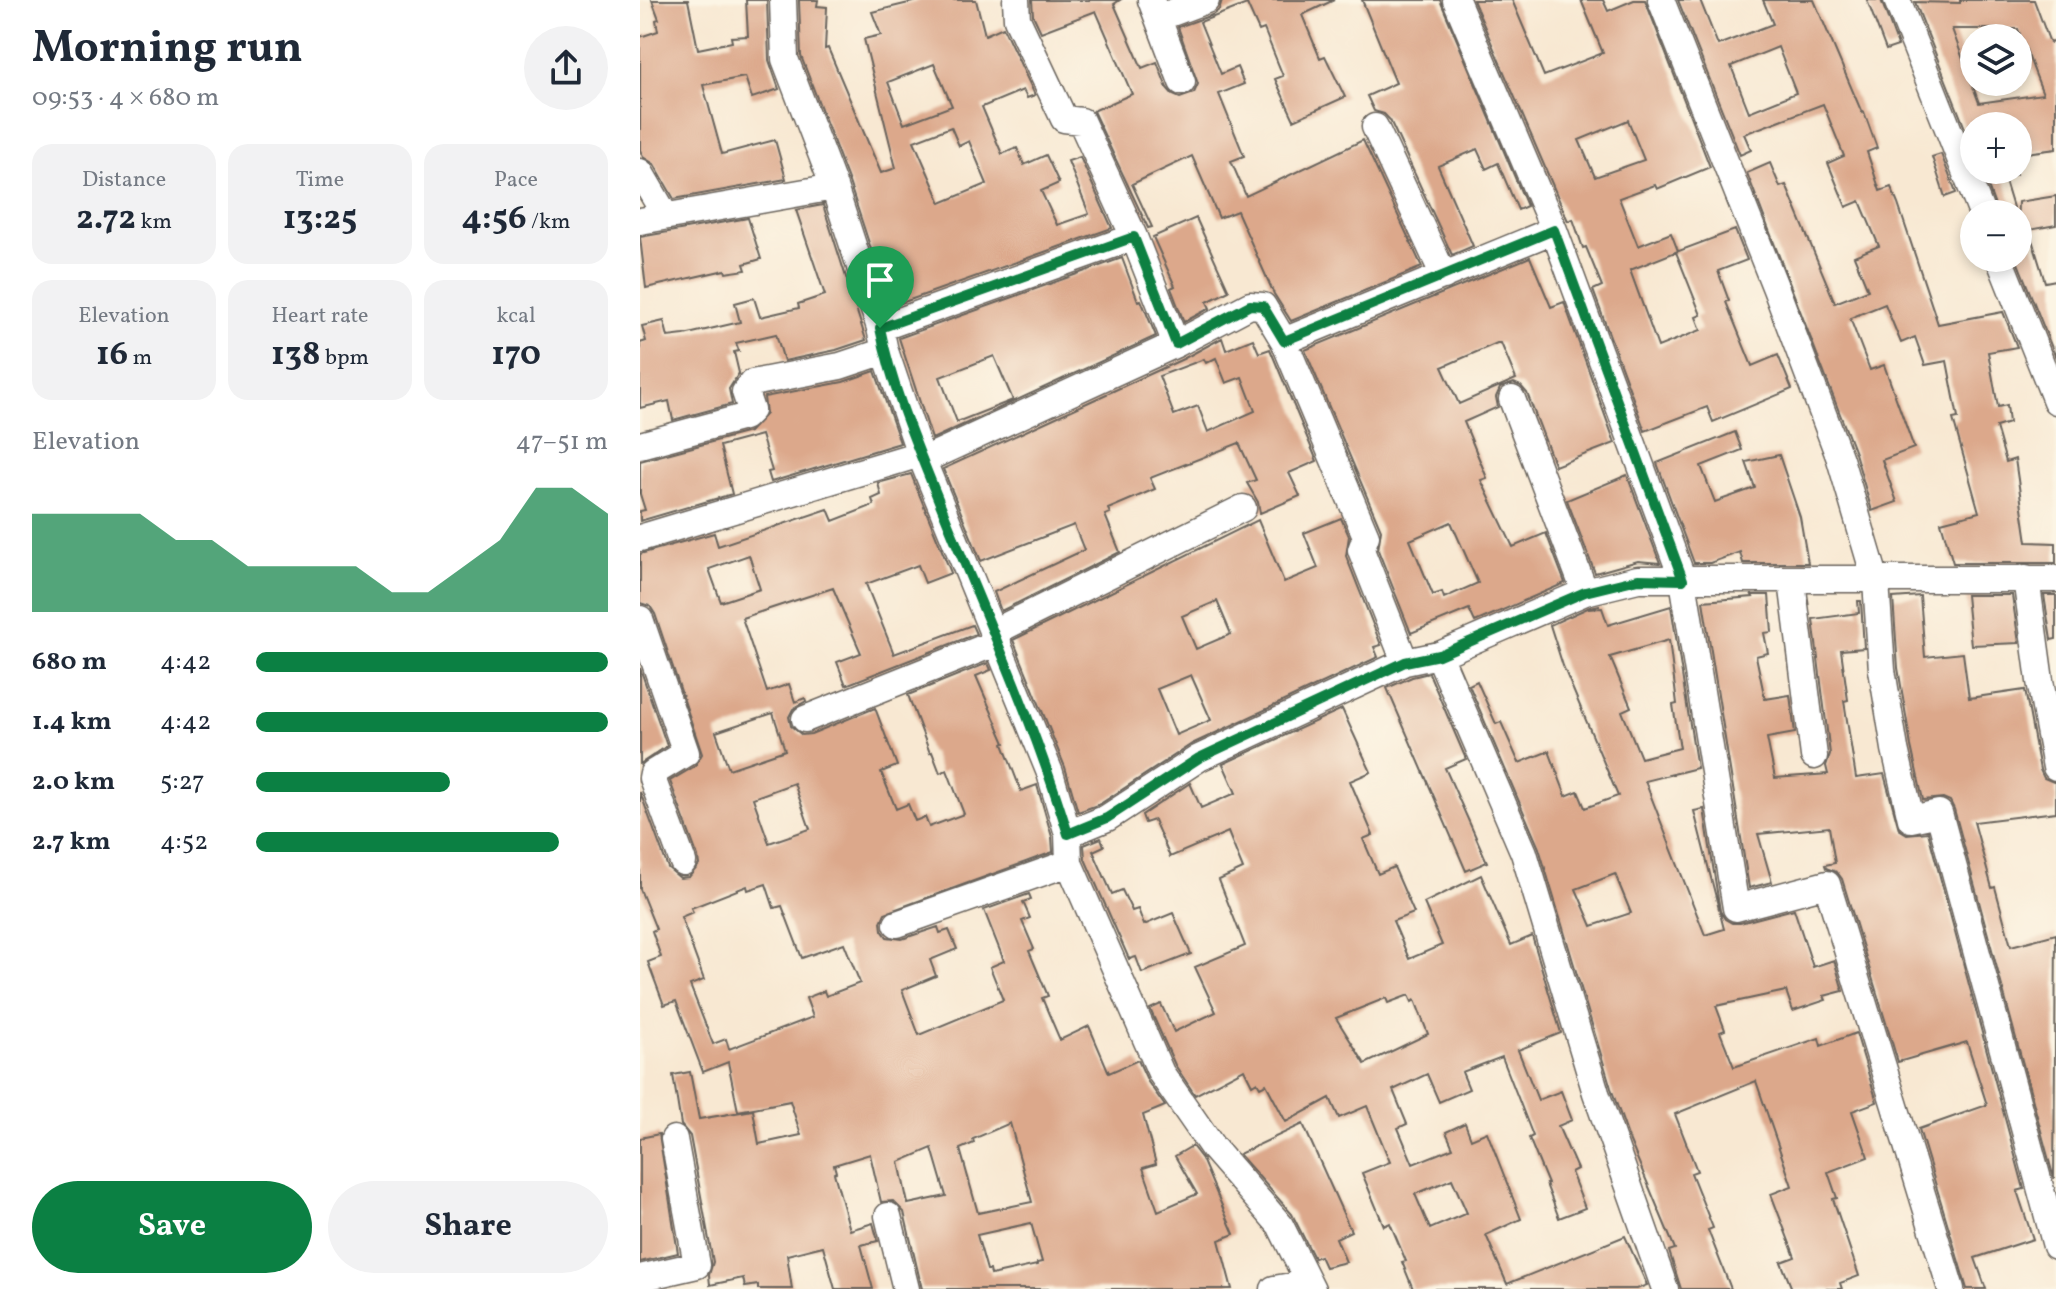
<!DOCTYPE html>
<html lang="en">
<head>
<meta charset="utf-8">
<style>
	:root { --surface:#fff; --page:#f2f2f3; --text:#1f2937; --muted:#747a83; --accent:#0b8043 }
	body { margin:0; font-family:Vollkorn,serif; background:var(--page); color:var(--text); height:100vh; display:flex; flex-direction:column; font-size:30px; white-space:nowrap }
	* { box-sizing:border-box; margin:0 }
	p { font-size:26px; color:var(--muted) }
	.icon { flex:none; width:44px; height:44px; fill:none; stroke:currentColor; stroke-width:2; stroke-linecap:round; stroke-linejoin:round }
	.map { position:relative; flex:1; overflow:hidden }
	.drawer { display:flex; flex-direction:column; background:var(--surface); width:640px }
	.drawer>* { flex:none }
	.fabs { position:absolute; left:1320px; top:24px; display:grid; gap:16px }
	.fabs a { display:grid; place-items:center; width:72px; height:72px; border-radius:50%; background:var(--surface); box-shadow:0 4px 12px #0003; font-size:40px }
	.pin { position:absolute; display:grid; place-items:center; width:68px; height:68px; color:#fff; margin:-82px -34px; border-radius:50% 50% 50% 0; rotate:-45deg; box-shadow:0 0 8px #0007 }
	.pin .icon { rotate:45deg }
	.round { display:grid; place-items:center; flex:none; width:84px; height:84px; border-radius:42px; background:var(--page) }
	.summary { display:flex; align-items:center; justify-content:space-between; height:136px; padding:0 32px }
	h1 { font-size:44px; font-weight:700; line-height:60px }
	.figures { display:grid; grid-template-columns:repeat(3,1fr); gap:12px; height:136px; padding:8px 32px }
	.figures div { display:grid; align-content:center; border-radius:20px; background:var(--page); text-align:center }
	.figures b { font-size:34px; font-weight:700 }
	.figures small { font-size:22px; font-weight:400 }
	.figures p { font-size:22px }
	.chart { height:224px; padding:16px 32px }
	.chart p { display:flex; justify-content:space-between }
	.chart svg { width:100%; height:144px; margin-top:8px; fill:var(--accent); opacity:.7 }
	.cta { display:flex; gap:16px; margin-top:auto; padding:16px 32px }
	.cta a { flex:1; height:92px; border-radius:48px; background:var(--accent); color:#fff; font-size:32px; font-weight:700; line-height:92px; text-align:center }
	.cta a+a { background:var(--page); color:var(--text) }
	ul { padding:0 32px; list-style:none; font-size:26px }
	li { display:grid; grid-template-columns:128px 96px 1fr; align-items:center; height:60px }
	li i { height:20px; border-radius:10px; background:var(--accent) }
	main { display:flex; flex:1; min-height:0 }
	.map>svg:first-child { display:block }
</style>
</head>
<body>
<main>
<section class="drawer">
<div class="summary"><div><h1>Morning run</h1><p>09:53 · 4 × 680 m</p></div><a class="round"><svg class="icon" aria-label="share" viewBox="0 0 24 24"><path d="M12 15V3M7 8l5-5 5 5M5 13v7h14v-7"/></svg></a></div>
<div class="figures">
<div><p>Distance</p><b>2.72<small> km</small></b></div>
<div><p>Time</p><b>13:25</b></div>
<div><p>Pace</p><b>4:56<small> /km</small></b></div>
</div>
<div class="figures">
<div><p>Elevation</p><b>16<small> m</small></b></div>
<div><p>Heart rate</p><b>138<small> bpm</small></b></div>
<div><p>kcal</p><b>170</b></div>
</div>
<div class="chart"><p><span>Elevation</span>47–51 m</p>
<svg viewBox="0 0 160 44" preserveAspectRatio="none"><path d="M0 44V14L10 14L20 14L30 14L40 22L50 22L60 30L70 30L80 30L90 30L100 38L110 38L120 30L130 22L140 6L150 6L160 14V44z"/></svg>
</div>
<ul>
<li><b>680 m</b>4:42<i style="width:100%"></i></li>
<li><b>1.4 km</b>4:42<i style="width:100%"></i></li>
<li><b>2.0 km</b>5:27<i style="width:55%"></i></li>
<li><b>2.7 km</b>4:52<i style="width:86%"></i></li>
</ul>
<div class="cta"><a>Save</a><a>Share</a></div>
</section>
<div class="map">
<svg width="1416" height="1289" viewBox="0 0 1416 1289">
	<rect width="100%" height="100%" fill="#fcf5e5"/>
	<filter id="ink" filterUnits="userSpaceOnUse"><feTurbulence type="fractalNoise" baseFrequency=".0125" numOctaves="2"/><feDisplacementMap in="SourceGraphic" scale="16" xChannelSelector="R" yChannelSelector="G"/><feConvolveMatrix kernelMatrix="1 2 1 2 8 2 1 2 1" color-interpolation-filters="sRGB"/></filter>
	<filter id="wash" filterUnits="userSpaceOnUse"><feTurbulence type="fractalNoise" baseFrequency=".006" numOctaves="4" result="noise"/><feDisplacementMap in="SourceGraphic" scale="32" xChannelSelector="R" yChannelSelector="G"/><feGaussianBlur stdDeviation="1.8" result="paint"/><feColorMatrix in="noise" values="0 0 0 0 0 0 0 0 0 0 0 0 0 0 0 0 0 1.4 0 .05"/><feComposite in="paint" operator="in"/></filter>
	<g filter="url(#wash)">
		<rect width="100%" height="100%" fill="#f8e8d2"/>
		<g id="blocks">
			<path fill="#dca88b" fill-rule="evenodd" d="M12,0H48L58,49L92,42L91,37L108,36L106,0H127L129,60L139,89L112,98L105,77L63,85L82,154L135,140L146,179L34,199L14,164L3,157L0,150V37L18,31L16,20L19,19Z
				M159,0H178L177,6L187,7L185,49L188,48L241,173L256,168L224,39L241,35L232,12L281,0H336L345,35L363,27L395,95L387,98L383,90L342,107L362,154L377,148L384,165L406,155L419,183L401,191L417,225L449,214L428,161L440,157L472,228L250,307L209,182L161,56ZM294,64L312,106L264,124L248,82ZM311,127L319,146L329,141L347,184L301,203L274,141Z
				M392,0H480L474,4L502,68L517,62L527,88L533,95L540,98L554,93L558,84L538,27L572,15L579,10L582,0H694L662,15L680,58L685,56L705,97L654,120L635,79L643,76L624,29L619,31L607,4L560,22L581,74L597,67L604,84L579,94L604,156L591,161L606,196L723,140L782,267L651,321L634,294L597,211L579,218L552,156L492,184L512,227L508,228L453,111L492,94L456,11L401,32L393,15Z
				M722,0H800L887,206L878,210L858,163L846,169L837,149L798,166L833,246L812,255L750,120L744,114L734,111L727,96L756,83Z
				M833,0H872L904,76L963,53L941,0H963L968,11L994,0H1005L1070,167L1017,189L1015,185L979,198L998,246L1031,233L1038,251L990,270L1018,347L1061,330L1056,317L1061,315L1036,252L1095,230L1107,260L1078,271L1089,301L1086,302L1112,366L1138,355L1152,389L1073,422L1067,407L1005,431L953,290L962,286L946,247L943,248L933,219L928,221ZM988,120L1004,160L955,177L939,140Z
				M1038,0H1060L1078,45L1133,24L1123,0H1174L1222,113L1224,112L1237,148L1227,152L1240,191L1251,187L1258,204L1298,324L1363,312L1377,347L1348,352L1358,407L1367,405L1369,423L1356,427L1366,462L1375,459L1387,542L1416,543V563H1313L1301,522L1339,512L1313,419L1318,418L1307,361L1285,365L1275,337L1261,343L1245,304L1210,318L1230,370L1244,365L1274,448L1242,460L1257,502L1232,511L1215,453L1107,173L1130,163L1140,187L1146,185L1195,303L1228,290L1214,256L1239,246L1220,201L1206,207L1188,163L1204,156L1183,104L1104,134L1111,150L1100,155ZM1138,47L1156,93L1109,112L1091,66Z
				M1227,0H1241L1258,46L1246,50Z
				M1320,0H1394L1410,43L1416,41V149L1378,154V126H1334V151L1275,2L1320,3ZM1312,29H1378L1403,94L1339,103Z
				M1301,154L1316,193L1305,197L1292,157Z
				M1342,170H1375L1376,174L1364,178L1375,214H1358Z
				M1416,196V225L1389,230L1405,282L1416,280V358L1376,258L1378,202Z
				M183,205L226,340L196,350L144,361L136,334L96,343L99,351L94,352L99,373L89,389L92,404L33,420L29,401L0,408V343L6,341L2,326L24,321L28,337L44,335L100,322L95,303L114,298L120,317L159,308L158,304L185,295L156,210Z
				M108,218L121,259L104,264L106,270L86,273L85,270L6,288L0,237Z
				M556,218L589,291L567,302L570,308L544,322L531,288L535,286L513,237Z
				M890,257L911,307L924,302L975,443L915,466L887,393L881,386L874,383L860,388L856,397L858,407L824,422L847,478L841,480L873,547L906,533L925,583L835,622L829,609L771,633L738,550L741,530L665,350ZM857,343H861L876,379L819,404L802,367ZM811,522L838,583L804,598L802,592L793,595L770,540Z
				M482,258L498,301L501,300L516,336L292,439L259,338ZM354,356L373,400L317,422L300,377Z
				M582,338L586,350L613,339L619,353L630,349L677,461L649,473L660,496L620,513L618,502L607,483L616,480L599,443L510,478L515,489L468,509L470,513L465,515L480,552L361,611L354,592L444,550L434,525L341,561L303,469L543,359ZM576,358L586,383L602,377L615,411L568,432L558,406L534,415L519,376L564,359L566,363Z
				M235,371L260,443L131,482L128,472L132,471L121,435L80,446L92,494L0,521V511L5,510L0,494V461L109,432L126,414L124,397L203,382Z
				M1095,432L1102,450L1061,466L1075,502L1115,488L1106,462L1139,455L1160,517L1168,563H1103L1100,552L1070,563H1054L1017,463Z
				M271,474L311,573L285,583L278,565L226,584L254,654L332,625L336,634L206,685L197,662L221,653L193,588L102,618L127,692L149,684L155,702L165,698L166,701L153,709L149,717L151,726L162,735L171,734L235,708L257,766L241,772L256,809L268,804L275,821L285,817L289,827L324,814L307,770L300,773L292,752L290,753L268,695L348,663L351,670L336,676L365,743L363,744L381,791L397,785L412,837L413,852L245,913L241,922L242,930L247,937L262,939L298,927L300,933L309,930L317,949L290,960L296,976L262,990L279,1035L363,1000L350,967L364,961L344,910L389,894L391,899L383,902L390,918L382,921L394,949L389,951L408,996L402,998L420,1040L449,1026L469,1073L498,1060L508,1082L525,1106L503,1115L516,1164L503,1168L518,1211L557,1194L535,1156L552,1146L562,1159L594,1234L579,1240L592,1289H282L264,1212L253,1201L241,1202L230,1154L194,1165L196,1172L194,1173L210,1230L233,1223L238,1241L221,1245L233,1289H195L183,1246L147,1255L152,1289H118V1285L105,1287L103,1278L70,1285L69,1275L73,1262L50,1136L41,1125L33,1075L50,1072L59,1119L113,1110L119,1144L161,1135L150,1101L98,1111L88,1062L63,1072L36,1001L24,1005L8,962L21,957L12,931L16,929L0,889V792L28,868L40,878L49,877L59,865L58,857L30,781L55,766L62,754L15,614L10,606L0,603V554L74,533L78,546L188,509L193,521L234,505L232,499L241,495L238,483ZM109,555L120,589L81,602L69,569ZM133,713L145,750L89,769L76,732ZM154,783L170,829L129,843L113,798ZM126,884L134,908L142,906L162,958L204,943L220,983L186,996L184,991L166,998L173,1017L89,1049L86,1039L73,1044L50,985L64,980L41,917L53,912L51,908L107,886L108,890ZM370,1123L392,1202L338,1213L320,1149L334,1143L333,1139ZM292,1148L306,1196L268,1204L259,1162ZM391,1223L402,1262L397,1263V1265L351,1275L350,1270H347L337,1235Z
				M987,475L1020,563L998,561L955,573L927,500Z
				M701,518L709,536L706,556L741,645L734,647L738,657L552,744L460,804L438,812L425,767L373,640L618,520L644,582L678,568L664,533ZM577,601L591,634L556,649L542,616ZM551,675L571,720L536,735L517,689Z
				M1112,595H1129L1132,632L1124,633L1128,653L1116,656L1125,699L1150,695L1155,733L1127,738L1135,778L1188,774L1186,766L1190,754L1173,619L1219,613L1218,601H1221L1224,648L1201,650L1208,700L1204,701L1216,778L1244,774L1259,829L1267,834L1288,832L1384,1189L1377,1191L1393,1239L1335,1258L1346,1289H1327L1279,1129L1347,1105L1327,1042L1258,1062L1202,879L1197,872L1186,868L1185,865L1195,863L1189,827L1118,834L1132,882L1109,888L1063,601L1113,597Z
				M1326,595H1372L1379,643L1331,645Z
				M1404,595H1416V639L1411,640Z
				M1280,596L1285,657L1323,653L1329,698L1385,690L1400,770L1404,778L1416,783V812L1334,822L1352,888L1355,887L1371,946L1416,934L1414,1179L1314,809L1310,801L1303,798L1283,800L1271,746L1258,668L1253,598Z
				M960,605L948,609L962,608L968,625L1031,606L1057,768L1005,781L1065,935L1084,929L1054,811L1064,809L1080,911L1085,919L1092,923H1100L1154,909L1173,967L1194,960L1203,991L1184,996L1186,1000L1153,1011L1146,991L1076,1006L1085,1030L1080,1032L1094,1067L1179,1038L1181,1046L1216,1033L1237,1102L1212,1111L1228,1157L1188,1172L1197,1198L1193,1199L1219,1276L1200,1283L1202,1289H1152L1141,1262L1155,1257L1131,1194L1152,1186L1116,1081L1035,1114L1057,1171L1051,1173L1073,1228L1068,1230L1091,1289H1041L1029,1251L1035,1249L989,1139L971,1088L899,848L829,685L837,681L856,724L861,722L879,763L909,751L926,796L938,791L945,808L978,796L923,666L910,625L950,607ZM1029,640L1037,704L1033,705L1040,748L1001,758L982,711L991,707L970,657ZM975,874L991,913L952,926L936,889Z
				M0,668L27,746L0,764Z
				M789,673L826,759L805,768L847,862L826,871L747,688L772,677Z
				M702,709L731,772L710,781L733,835L723,839L738,874L754,867L774,913L753,921L769,959L802,945L784,903L841,875L871,945L892,936L921,1033L878,1050L898,1100L921,1091L932,1120L918,1126L937,1169L931,1172L945,1208L919,1218L906,1184H908L889,1138L893,1136L862,1057L822,1072L829,1089L799,1102L787,1074L753,1090L767,1124L758,1128L773,1164L813,1148L806,1132L825,1123L831,1139L847,1132L881,1219L846,1235L867,1284L985,1236L1007,1285L997,1289H773L762,1262L766,1261L750,1223L744,1226L722,1173L750,1162L727,1106L699,1118L690,1098L646,1122L626,1084L620,1087L617,1082L612,1085L604,1069L555,1095L535,1065L510,1009L521,1004L534,1032L576,1012L555,967L605,946L579,880L603,869L588,832L530,857L514,820L505,823L502,815L550,783L561,808L596,793L583,764ZM769,995L772,1002L775,1000L788,1034L725,1064L696,1018L746,998L748,1003ZM812,1179L827,1213L790,1229L775,1194Z
				M461,838L464,846L453,851L472,894L482,890L492,911L498,909L504,925L533,913L551,954L502,973L496,957L489,959L445,859L444,845Z
				M663,1124L711,1231L696,1238L706,1262L685,1267L680,1256L674,1258L652,1214L599,1154Z
				M19,1134L38,1253L0,1262V1138Z"/>
		</g>
	</g>
	<g filter="url(#ink)">
		<use href="#blocks" fill-opacity="0" stroke="#69635c" stroke-width="2"/>
		<g fill="none" stroke-linecap="round" stroke-linejoin="round">
			<g stroke="#69635c" stroke-width="29">
				<path id="street" d="M143,0L145,59L194,187L240,328L245,351L280,454L410,773L428,834L429,863L521,1073L573,1148L640,1225L672,1289
					M376,0L377,19L424,119L441,121L494,237L536,344
					M511,0L542,82
					M816,0L914,230L1043,580L1096,908L1187,884L1311,1289
					M1021,0L1136,289L1200,459L1236,581L1242,670L1255,749L1271,819L1299,813L1416,1246
					M1257,0L1342,214
					M518,18L566,0
					M735,127L804,276
					M0,172L25,215
					M0,221L194,187
					M1359,258L1416,401
					M240,328L494,237
					M644,341L914,230
					M872,399L945,592
					M0,445L104,417L111,410L105,392L112,383L200,366L245,351
					M0,538L280,454L290,457L536,344L610,305L623,306L644,341L726,536L721,550L765,662
					M1386,578L1400,681L1416,767
					M1152,581L1174,756
					M0,619L46,753L13,773L12,778L43,862
					M352,633L603,508
					M799,655L884,853L956,1093L1025,1289
					M165,719L358,642
					M428,834L467,818L559,758L765,662L799,655L945,592L998,579H1416
					M257,924L429,863
					M248,1216L266,1289
					M0,1278L57,1265L34,1139
					M634,1289L669,1283"/>
			</g>
			<use href="#street" stroke="#fff" stroke-width="26"/>
		</g>
	</g>
	<g fill="none" stroke-linecap="round" stroke-linejoin="round" filter="url(#ink)">
		<g stroke="#fff" stroke-width="16">
			<path id="route" d="M914,230L1043,580L998,579L945,592L799,655L765,662L559,758L467,818L428,834C394,722 345,615 301,506C278,449 252,389 240,328L494,237L536,344L610,305L623,306L644,341Z"/>
		</g>
		<use href="#route" stroke="#0b8043" stroke-width="10"/>
	</g>
</svg>
<div class="fabs">
<a><svg class="icon" aria-label="layers" viewBox="0 0 24 24"><path d="M12 4l9 5-9 5-9-5zM3 14l9 5 9-5"/></svg></a>
<a>+</a>
<a>−</a>
</div>
<div class="pin" style="left:240px;top:328px;background:#1e9e55"><svg class="icon" aria-label="arrive" viewBox="0 0 24 24"><path d="M6 21V4h12l-3 4 3 4H6"/></svg></div>
</div>
</main>
</body>
</html>
